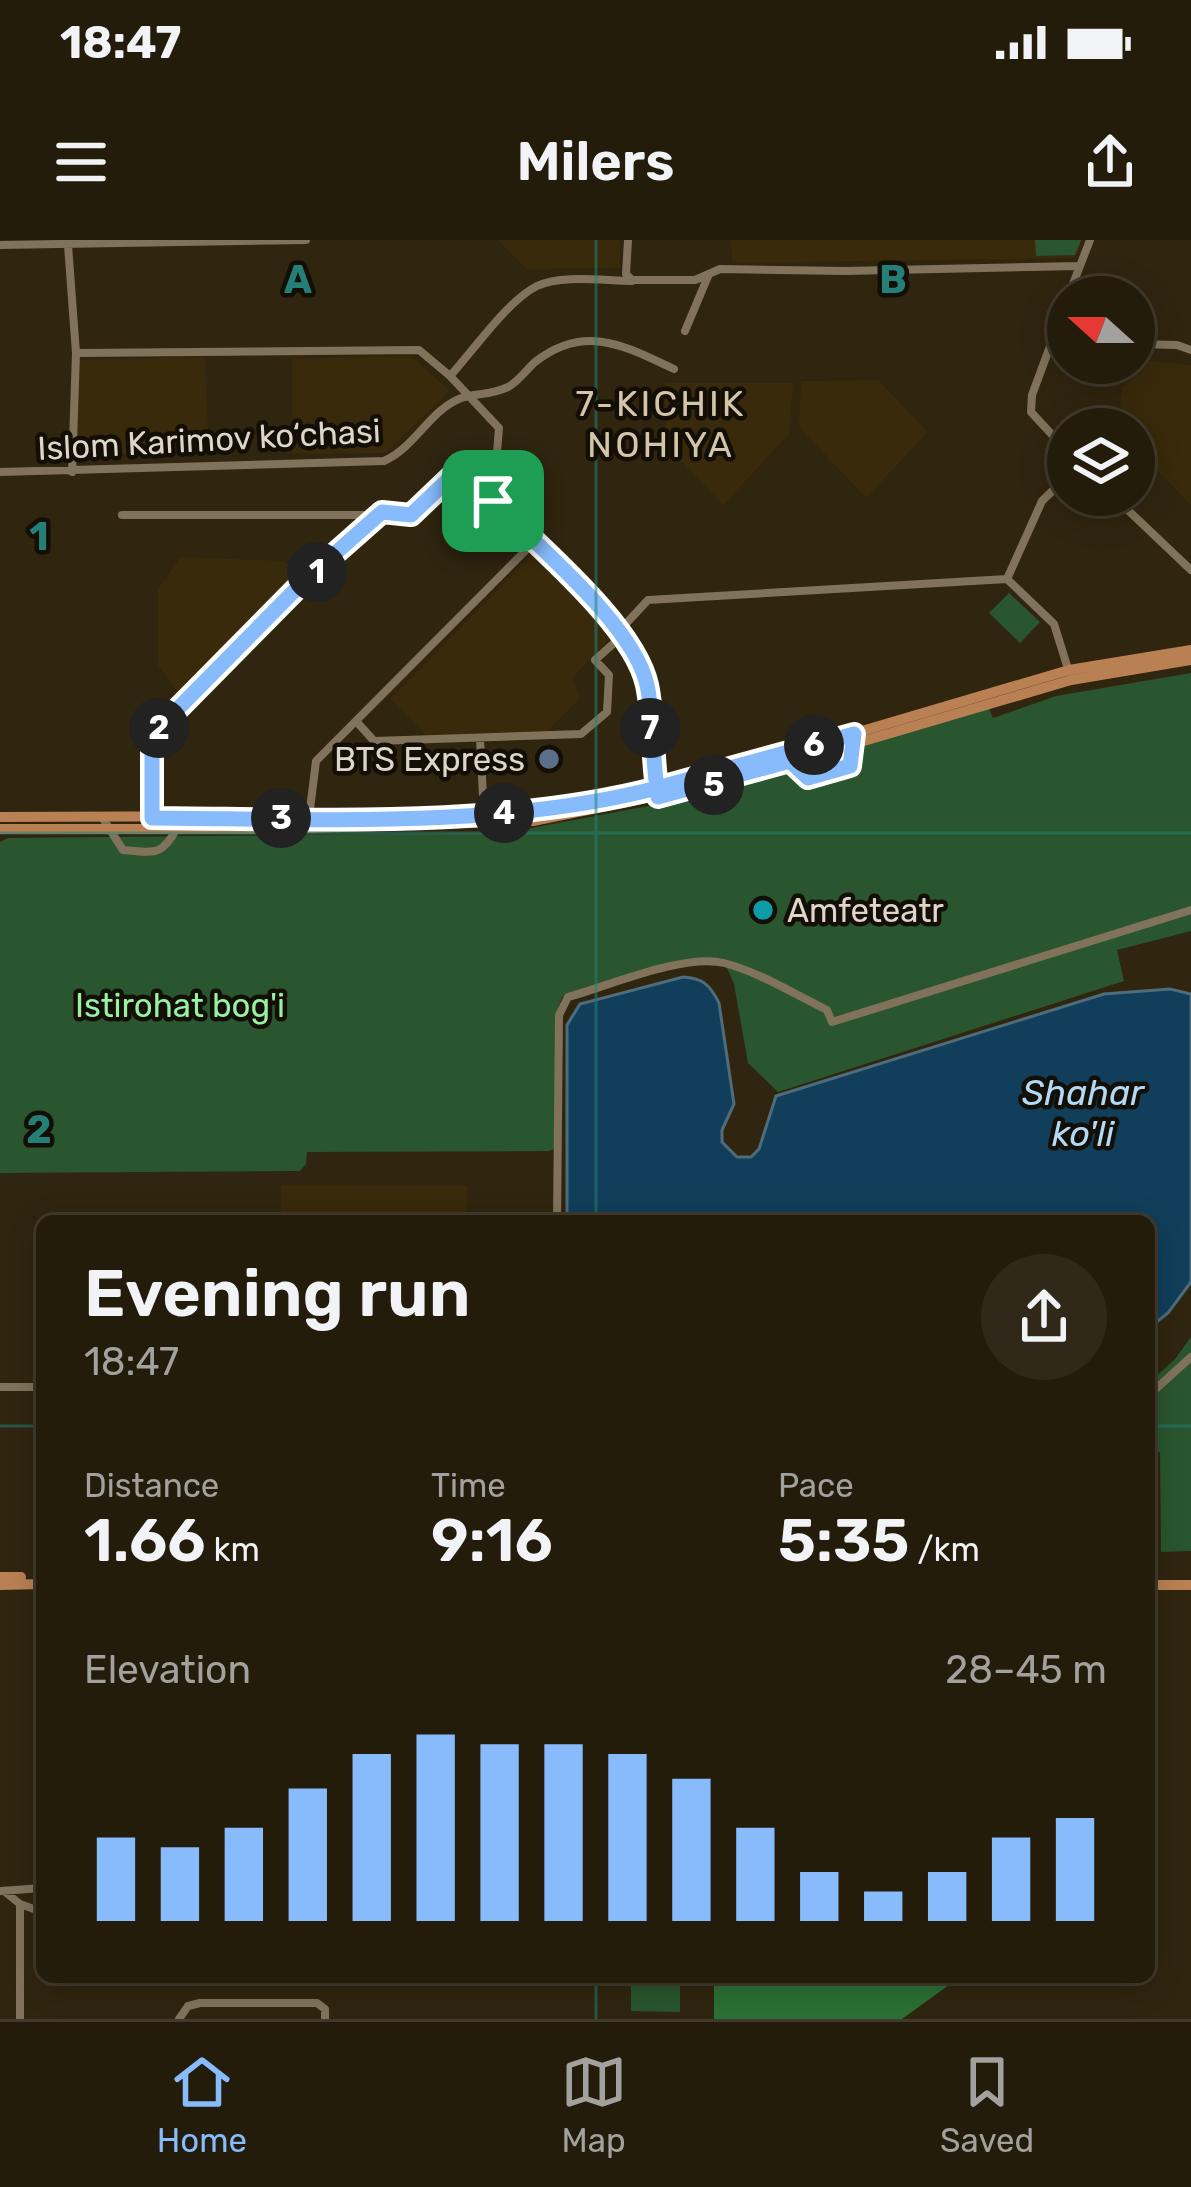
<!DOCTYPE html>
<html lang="en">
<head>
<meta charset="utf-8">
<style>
	:root { --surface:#241c0b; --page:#302919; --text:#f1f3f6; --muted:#a3a19d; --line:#413a2c; --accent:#87bbfb }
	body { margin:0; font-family:Rubik,sans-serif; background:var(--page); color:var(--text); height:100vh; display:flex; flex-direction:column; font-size:45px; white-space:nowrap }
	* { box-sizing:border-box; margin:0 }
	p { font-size:39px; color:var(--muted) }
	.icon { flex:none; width:66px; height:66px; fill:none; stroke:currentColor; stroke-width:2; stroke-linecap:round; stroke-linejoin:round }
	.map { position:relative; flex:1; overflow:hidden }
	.drawer { position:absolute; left:36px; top:975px; width:1119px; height:768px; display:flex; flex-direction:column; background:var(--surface); border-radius:18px; box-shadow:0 6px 30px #0003,0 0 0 3px var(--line) }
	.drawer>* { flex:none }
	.needle { width:78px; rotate:291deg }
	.controls { position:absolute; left:1047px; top:36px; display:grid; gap:24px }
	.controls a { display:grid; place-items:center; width:108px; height:108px; border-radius:50%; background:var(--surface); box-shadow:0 6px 30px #0003,0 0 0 3px var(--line); font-size:60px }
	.pin { position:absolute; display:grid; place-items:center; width:102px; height:102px; color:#fff; margin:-51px; border-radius:24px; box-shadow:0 6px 18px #0006 }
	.km { position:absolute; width:60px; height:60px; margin:-30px; border-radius:50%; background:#222; color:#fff; font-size:33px; line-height:60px; text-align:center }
	.round { display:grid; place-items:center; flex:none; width:126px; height:126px; border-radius:63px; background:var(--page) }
	.overview { display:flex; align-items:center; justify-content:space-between; height:204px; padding:0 48px }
	h1 { font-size:66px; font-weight:600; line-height:90px }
	.stats { display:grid; grid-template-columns:repeat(3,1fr); gap:18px; height:204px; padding:12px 48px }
	.stats div { display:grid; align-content:center }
	.stats b { font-size:60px; font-weight:600 }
	.stats small { font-size:33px; font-weight:400 }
	.stats p { font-size:33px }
	.chart { height:336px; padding:24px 48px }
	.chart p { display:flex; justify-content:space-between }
	.chart svg { width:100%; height:216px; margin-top:12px; stroke:var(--accent); stroke-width:6 }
	.status { display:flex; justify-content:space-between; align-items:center; height:84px; padding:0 60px; background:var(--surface); direction:ltr }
	.status svg { height:33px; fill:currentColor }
	header { display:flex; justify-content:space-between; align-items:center; height:156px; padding:0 48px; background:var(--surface); font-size:54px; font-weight:600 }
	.tab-bar { display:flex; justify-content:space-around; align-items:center; height:168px; border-top:3px solid var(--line); background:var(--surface); font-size:33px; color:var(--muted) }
	.tab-bar a { display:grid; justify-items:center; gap:6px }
	.tab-bar .current { color:var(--accent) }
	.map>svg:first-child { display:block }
</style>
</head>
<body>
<div class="status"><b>18:47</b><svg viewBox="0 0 49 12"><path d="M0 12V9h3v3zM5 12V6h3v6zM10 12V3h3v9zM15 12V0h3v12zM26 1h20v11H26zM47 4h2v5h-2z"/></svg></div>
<header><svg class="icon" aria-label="menu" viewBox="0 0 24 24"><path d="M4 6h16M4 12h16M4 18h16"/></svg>Milers<svg class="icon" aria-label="share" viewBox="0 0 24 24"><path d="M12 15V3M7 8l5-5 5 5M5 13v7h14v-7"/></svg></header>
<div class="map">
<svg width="1191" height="1779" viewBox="0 0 1191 1779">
	<rect width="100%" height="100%" fill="#30250f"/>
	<path fill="#382a0b" d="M497,0H620V28L527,29Z
		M731,0H1083L1076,18L732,23Z
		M411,116L450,151L386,213L292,214V119Z
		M205,117L209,211L76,216V120Z
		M1150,121L1191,125V265L1134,206V189H1120L1121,149Z
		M878,140L928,192L866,258L799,187L801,141Z
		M666,143H793L789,194L723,265L665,204Z
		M534,312L613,395L572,438L580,458L547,492L426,495L390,459Z
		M181,317L284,321L300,336L180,456L158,425V349Z
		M281,945L467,946V981H281Z"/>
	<path fill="#29562e" d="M1035,0H1081L1075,15L1036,16Z
		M1009,353L1040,382L1020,403L989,373Z
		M1191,433V691L1117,710L1124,741L778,852L748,823L734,744L723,719L685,720L562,757L558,768L554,909L549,911L307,912L306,924L300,931L0,933V602L8,598L504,593L691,558L988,466L993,478L1056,456Z
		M1191,1097V1311L1161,1312L1160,1212L1149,1211V1143L1175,1119Z
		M631,1744H680V1772L631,1771Z"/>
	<path fill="#2b7034" d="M714,1737H960L902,1779H714Z"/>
	<path fill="#113e5a" stroke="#4e6c7b" stroke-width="3" d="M683,737C703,738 710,745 719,763L734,864L722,890V902L737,917H751L759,909L776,856L1104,754L1170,749L1191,754V1042L1168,1073L1149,1088V981H567V785L580,764Z"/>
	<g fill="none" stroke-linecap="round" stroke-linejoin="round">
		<path stroke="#81735b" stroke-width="8" d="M628,0L626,34L632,40H695L720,29L845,31L1079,26
			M0,5L306,0
			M68,5L76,113L72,232
			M1068,57L1090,0
			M1068,58L1032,155L1031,172L1068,212
			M685,91L709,34
			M1134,104L1177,105L1191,110
			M76,113L419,110L450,136L499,188L493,261L620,390
			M450,136C473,111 507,61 537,46C562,34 605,41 632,41
			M0,232L384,221C408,210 420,189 439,172C468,147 480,160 508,147C519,141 526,130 535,122C585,83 625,106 674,129
			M1112,255L1191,330
			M122,275H411L453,235L493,261
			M1007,339L1042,261L1068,236
			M356,481L374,501L581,494L607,472L609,435L595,420L623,395
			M480,499L484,575
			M789,520L808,538L850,526L853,503
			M657,547C648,483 655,449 620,390L648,360L1007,339L1054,384L1069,432
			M152,576V495L305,340L382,272
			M102,577L123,610C153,612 161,618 177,588
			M309,577L316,521L533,303
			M557,981L559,775L568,757C608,746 685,713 724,723C759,732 794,754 827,770L832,782L1191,670
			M0,1147H42
			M1149,1155L1191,1117
			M1,1651L42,1648
			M4,1651L20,1664L42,1672
			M20,1664V1779
			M179,1779L188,1766L200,1763H317L325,1769V1779"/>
		<path stroke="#b98053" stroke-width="10" d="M0,577L484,575L575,565L615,559L784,514L1069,430L1191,410
			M0,589H283L533,581L721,543L1071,440L1191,420
			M0,1337H21
			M0,1345L42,1344
			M1149,1345H1191"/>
	</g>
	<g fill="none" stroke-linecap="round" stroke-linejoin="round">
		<g stroke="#fff" stroke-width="24">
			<path id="route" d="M493,261L453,235L411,275L382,272L305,340L152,495V578C315,579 499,589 657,548L658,557L790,521L808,538L850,526L854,494L657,548C652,514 654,478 647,445C634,385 537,306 493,261"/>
		</g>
		<use href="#route" stroke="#87bbfb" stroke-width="15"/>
	</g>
	<path fill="none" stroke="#248077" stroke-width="3" stroke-opacity="0.55" d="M596,0V981M0,593H1191M0,1186H42M1149,1186H1191M596,1737V1779"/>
	<circle fill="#5c6f8a" stroke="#140f06" stroke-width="4.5" cx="549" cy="519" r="12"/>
	<circle fill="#0f9aa8" stroke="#140f06" stroke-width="4.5" cx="763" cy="670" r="12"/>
	<g text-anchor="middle" stroke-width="9" stroke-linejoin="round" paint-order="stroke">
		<g font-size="33" fill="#ded6c9" stroke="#140f06">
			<text transform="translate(209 199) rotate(-3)" y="12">Islom Karimov ko‘chasi</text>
		</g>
		<g font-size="33" fill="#ded6c9" stroke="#140f06" text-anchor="end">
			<text x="525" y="531">BTS Express</text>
			<text x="787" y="682" text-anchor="start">Amfeteatr</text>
		</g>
		<g font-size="33" fill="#97f39f" stroke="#140f06">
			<text x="180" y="777">Istirohat bog'i</text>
		</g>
		<g font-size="36" letter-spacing="3" fill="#d3c5aa" stroke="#140f06">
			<text x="661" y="176">7-KICHIK<tspan x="661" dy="41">NOHIYA</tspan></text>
		</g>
		<g font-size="36" font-style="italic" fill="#b2d9f6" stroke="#140f06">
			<text x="1083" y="865">Shahar<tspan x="1083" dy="41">ko'li</tspan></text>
		</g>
	</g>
	<g font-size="39" text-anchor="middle" font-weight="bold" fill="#248077" stroke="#140f06" stroke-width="9" stroke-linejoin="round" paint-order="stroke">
		<text x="298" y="53">A</text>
		<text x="893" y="53">B</text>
		<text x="39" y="310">1</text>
		<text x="39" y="903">2</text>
	</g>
</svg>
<div class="controls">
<a><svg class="needle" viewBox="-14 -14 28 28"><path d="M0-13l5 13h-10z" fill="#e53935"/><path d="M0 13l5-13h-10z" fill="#a3a19d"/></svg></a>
<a><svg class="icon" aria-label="layers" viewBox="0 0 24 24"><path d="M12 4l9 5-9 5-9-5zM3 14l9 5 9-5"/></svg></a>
</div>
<div class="pin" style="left:493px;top:261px;background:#1e9e55"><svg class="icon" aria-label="arrive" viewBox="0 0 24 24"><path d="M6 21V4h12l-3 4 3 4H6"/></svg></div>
<b class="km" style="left:317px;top:332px">1</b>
<b class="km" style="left:159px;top:488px">2</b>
<b class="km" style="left:281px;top:578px">3</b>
<b class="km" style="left:504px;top:573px">4</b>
<b class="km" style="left:714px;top:545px">5</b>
<b class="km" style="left:814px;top:505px">6</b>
<b class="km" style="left:650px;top:488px">7</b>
<section class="drawer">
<div class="overview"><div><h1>Evening run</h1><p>18:47</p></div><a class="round"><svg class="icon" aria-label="share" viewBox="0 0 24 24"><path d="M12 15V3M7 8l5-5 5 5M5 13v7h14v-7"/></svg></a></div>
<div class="stats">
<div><p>Distance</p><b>1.66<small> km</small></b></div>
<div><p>Time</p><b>9:16</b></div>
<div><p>Pace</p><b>5:35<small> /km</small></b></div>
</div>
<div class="chart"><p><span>Elevation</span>28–45 m</p>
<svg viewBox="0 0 160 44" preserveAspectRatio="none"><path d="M5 44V27M15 44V29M25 44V25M35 44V17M45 44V10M55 44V6M65 44V8M75 44V8M85 44V10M95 44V15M105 44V25M115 44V34M125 44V38M135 44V34M145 44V27M155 44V23"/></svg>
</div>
</section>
</div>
<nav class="tab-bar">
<a class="current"><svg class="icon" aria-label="home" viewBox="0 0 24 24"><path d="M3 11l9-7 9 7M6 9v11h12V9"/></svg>Home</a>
<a><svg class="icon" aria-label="map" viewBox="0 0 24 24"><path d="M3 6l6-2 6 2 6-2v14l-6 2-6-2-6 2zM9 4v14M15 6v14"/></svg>Map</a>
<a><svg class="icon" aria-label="saved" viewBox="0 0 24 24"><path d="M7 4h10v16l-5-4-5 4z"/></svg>Saved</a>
</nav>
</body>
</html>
